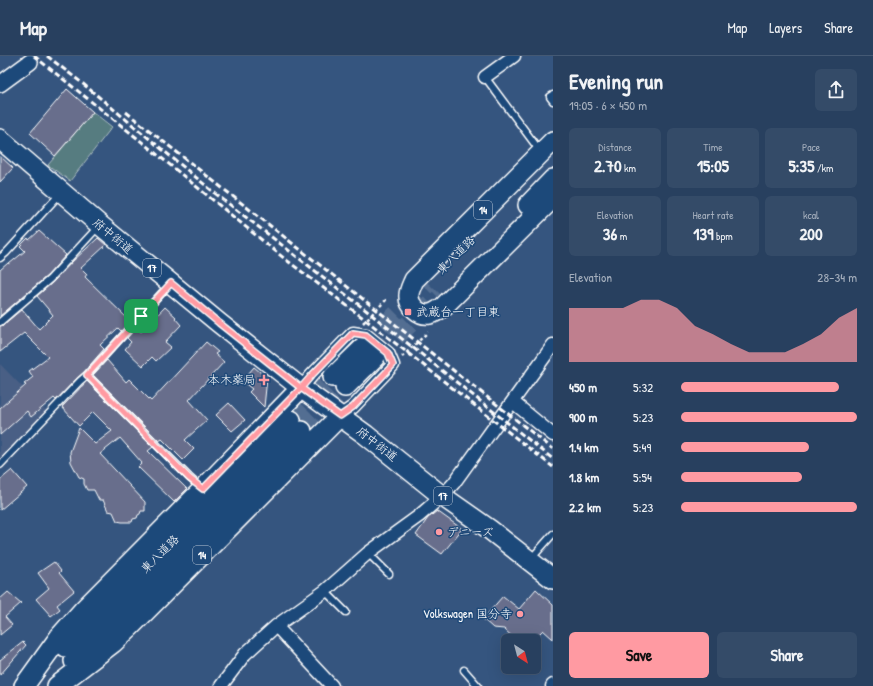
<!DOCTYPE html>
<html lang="en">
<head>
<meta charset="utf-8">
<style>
	:root { --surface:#28405f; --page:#344b68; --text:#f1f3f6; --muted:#a5afbd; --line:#445974; --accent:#ff9aa2 }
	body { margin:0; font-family:"Patrick Hand","Klee One",sans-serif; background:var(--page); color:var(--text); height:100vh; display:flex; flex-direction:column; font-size:15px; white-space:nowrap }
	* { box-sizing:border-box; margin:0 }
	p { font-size:13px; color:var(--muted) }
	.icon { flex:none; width:22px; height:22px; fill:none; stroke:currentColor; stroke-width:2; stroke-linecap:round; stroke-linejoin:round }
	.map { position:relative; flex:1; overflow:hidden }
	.details { display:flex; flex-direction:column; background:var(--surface); width:320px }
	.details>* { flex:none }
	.needle { width:26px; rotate:144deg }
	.fabs { position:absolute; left:501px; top:578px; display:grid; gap:8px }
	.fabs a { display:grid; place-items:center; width:40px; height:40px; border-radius:6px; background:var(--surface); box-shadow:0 4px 16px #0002,0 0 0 1px var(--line); font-size:20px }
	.pin { position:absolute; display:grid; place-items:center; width:34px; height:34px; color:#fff; margin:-17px; border-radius:8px; box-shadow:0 2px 6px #0006 }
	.round { display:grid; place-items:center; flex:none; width:42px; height:42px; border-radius:6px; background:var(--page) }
	.head { display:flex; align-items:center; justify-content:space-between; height:68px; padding:0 16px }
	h1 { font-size:22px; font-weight:700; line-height:30px }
	.figures { display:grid; grid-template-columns:repeat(3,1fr); gap:6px; height:68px; padding:4px 16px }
	.figures div { display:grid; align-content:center; border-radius:6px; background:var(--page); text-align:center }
	.figures b { font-size:17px; font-weight:700 }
	.figures small { font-size:11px; font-weight:400 }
	.figures p { font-size:11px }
	.chart { height:112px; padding:8px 16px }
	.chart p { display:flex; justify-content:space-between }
	.chart svg { width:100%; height:72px; margin-top:4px; fill:var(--accent); opacity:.7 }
	.action { display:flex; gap:8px; margin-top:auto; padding:8px 16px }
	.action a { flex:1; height:46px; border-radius:6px; background:var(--accent); color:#111; font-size:16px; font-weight:700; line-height:46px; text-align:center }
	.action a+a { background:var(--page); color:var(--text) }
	ul { padding:0 16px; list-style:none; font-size:13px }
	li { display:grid; grid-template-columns:64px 48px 1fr; align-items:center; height:30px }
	li i { height:10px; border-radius:5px; background:var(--accent) }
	header { display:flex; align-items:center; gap:24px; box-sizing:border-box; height:56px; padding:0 20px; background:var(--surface); border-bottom:1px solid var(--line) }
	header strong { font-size:19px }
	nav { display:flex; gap:22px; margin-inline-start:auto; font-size:14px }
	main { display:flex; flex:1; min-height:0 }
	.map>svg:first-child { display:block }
</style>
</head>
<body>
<header>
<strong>Map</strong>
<nav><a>Map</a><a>Layers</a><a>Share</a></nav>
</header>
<main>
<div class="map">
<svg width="553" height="630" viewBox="0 0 553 630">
	<rect width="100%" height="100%" fill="#35557f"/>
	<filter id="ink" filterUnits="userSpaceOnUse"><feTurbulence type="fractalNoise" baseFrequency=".025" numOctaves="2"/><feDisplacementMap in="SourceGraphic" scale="8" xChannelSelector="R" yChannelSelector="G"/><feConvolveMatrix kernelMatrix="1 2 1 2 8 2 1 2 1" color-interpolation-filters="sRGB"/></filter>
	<g filter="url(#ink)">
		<path fill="#485f85" d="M0,308L46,355L0,402Z"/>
		<path fill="#577b80" stroke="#abbdc0" d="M93,56L112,71L70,125L48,109Z"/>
		<path fill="#676e8c" stroke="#fff" d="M67,33L93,56L55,100L30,77Z
			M0,100L13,112L0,126Z
			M39,175L66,199L47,220L0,260V214L8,207L9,208L25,195L20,190L28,182L29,184Z
			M98,182L106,189L81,212L87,218L85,221L130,265L121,275L118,272L100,289L104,293L84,316L77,322L56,344L54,342L31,361L27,355L0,379V352L26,329L24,328L33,321L29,315L48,301L24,277L0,296V270L3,269L22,253L39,273L53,259L37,240L53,226L73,205Z
			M165,251L176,261L175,262L181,269L165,286L171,291L156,305L152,301L143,310L125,293L131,286L127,282L137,271L141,276Z
			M206,286L218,296L215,298L224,306L189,344L207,364L185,384L194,393L183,404L162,383L159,385L93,319L107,304L126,326L129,323L151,345Z
			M254,311L267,322L264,351L249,336L252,333L242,325Z
			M87,325L153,391L148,395L187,433L174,446L138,411L142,407L120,382L100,398L145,446V455H141L140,458L138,459L137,462L133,463L132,466H122L117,465L113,456L108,455L103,444H99L94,434H87L84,428V423L79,421L71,406L70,396L79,372L95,388L112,375L93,356L79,370L62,351Z
			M229,347L245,364L232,375L216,359Z
			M12,414L27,431L0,454V424Z
			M437,455L462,473L442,498L416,479L428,462Z
			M54,506L61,515L59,517L74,535L57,549L60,553L51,560L36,543L49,532L38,517Z
			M536,533L553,549V583L543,574L532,585H517L504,573L493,572L483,563L503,540L519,553Z
			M8,536L21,547L5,561L12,569L0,579V543Z
			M23,586L26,589L0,619V604Z"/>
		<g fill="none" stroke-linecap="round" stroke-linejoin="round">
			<path stroke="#536e92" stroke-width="19" stroke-dasharray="19 10" stroke-linecap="butt" d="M363,292L428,227
				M375,301L440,238
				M291,364L333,321
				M302,375L345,331"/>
			<g stroke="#fff" stroke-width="9">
				<path id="service" d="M485,21L540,95
					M553,39L550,41L553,45
					M0,202L6,197L60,138
					M0,266L50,223L98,171
					M87,319L189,421L201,432
					M0,409L80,325L87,319L170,228
					M368,497L389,518
					M530,504L553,478
					M325,535L346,556
					M464,614L478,630"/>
			</g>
			<g stroke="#fff" stroke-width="15">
				<path id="minor" d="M485,21L514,0
					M301,332L313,318L353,277L366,279L388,297L393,309L353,351L340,360
					M513,346L553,379
					M276,570L332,630
					M221,630L245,598L276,570L325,535L368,497L419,460L442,440L454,427L553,289
					M552,630L553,629"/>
			</g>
			<g stroke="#fff" stroke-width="18">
				<path id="tertiary" d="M0,28L30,6"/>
			</g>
			<g stroke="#fff" stroke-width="22">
				<path id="primary" d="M0,83L100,169L219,267L301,332L366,379L442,440L489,473L553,523
					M553,85L414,224C412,229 409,234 409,239C408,250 420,260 430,258C435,257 438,254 442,252L553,142
					M528,149L553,123
					M333,321L363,292
					M345,331L375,301
					M66,591L233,425L291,364
					M74,605L302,375
					M24,630L60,580L83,554L203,433L301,332
					M57,630L113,587L131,570L340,360"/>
			</g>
			<path stroke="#fff" stroke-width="2.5" stroke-dasharray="3 3" stroke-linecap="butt" d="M363,267L388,242
				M402,301L428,276"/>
			<use href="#service" stroke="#1f4a7a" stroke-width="6"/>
			<use href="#minor" stroke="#1f4a7a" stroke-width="12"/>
			<use href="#tertiary" stroke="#1f4a7a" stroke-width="15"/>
			<use href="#primary" stroke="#1f4a7a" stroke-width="19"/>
			<path stroke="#fff" stroke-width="3" stroke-dasharray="6 3" stroke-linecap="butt" d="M34,0L137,82L285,203L362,261L553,411
				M47,0L82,27L216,138L367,255L553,403
				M126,56L553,393"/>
		</g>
	</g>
	<g fill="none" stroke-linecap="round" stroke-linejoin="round" filter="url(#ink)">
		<g stroke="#fff" stroke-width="8">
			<path id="route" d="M141,260L87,319L189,422L203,433L301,332L340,360L353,351L393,309L388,297L366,279L353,277L313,318L301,332L219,267L171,227L141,260"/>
		</g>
		<use href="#route" stroke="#ff9aa2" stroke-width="5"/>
	</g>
	<g fill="#ff9aa2" stroke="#1f4a7a" stroke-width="1.5">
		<rect x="404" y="252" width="8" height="8" rx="2"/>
		<path d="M262 318h4v4h4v4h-4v4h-4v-4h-4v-4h4z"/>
		<circle cx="439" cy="476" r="4"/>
		<circle cx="520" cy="558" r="4"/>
	</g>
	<g text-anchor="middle" stroke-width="3" stroke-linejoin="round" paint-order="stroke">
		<g fill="#1f4a7a" stroke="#bcc9d7" stroke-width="1">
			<rect x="474" y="145" width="18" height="18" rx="3"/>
			<rect x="143" y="203" width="18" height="18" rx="3"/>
			<rect x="434" y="431" width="18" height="18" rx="3"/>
			<rect x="193" y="490" width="18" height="18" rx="3"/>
		</g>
		<g font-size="11" font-weight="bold" fill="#fff">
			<text x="483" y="158">14</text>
			<text x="152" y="216">17</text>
			<text x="443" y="444">17</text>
			<text x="202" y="503">14</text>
		</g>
		<g font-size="12" fill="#fff" stroke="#1f4a7a">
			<text transform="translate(113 180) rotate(40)" y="4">府中街道</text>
			<text transform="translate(456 199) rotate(-45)" y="4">東八道路</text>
			<text transform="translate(377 388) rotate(38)" y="4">府中街道</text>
			<text transform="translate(160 498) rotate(-45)" y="4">東八道路</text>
		</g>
		<g font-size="12" fill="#fff" stroke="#1f4a7a" text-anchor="start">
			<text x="416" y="260">武蔵台一丁目東</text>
			<text x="256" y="328" text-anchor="end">本木薬局</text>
			<text x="447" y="480">デニーズ</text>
			<text x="512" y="562" text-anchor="end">Volkswagen 国分寺</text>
		</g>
	</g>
</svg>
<div class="fabs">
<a><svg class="needle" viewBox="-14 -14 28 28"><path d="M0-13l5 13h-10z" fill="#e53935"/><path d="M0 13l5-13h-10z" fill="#a5afbd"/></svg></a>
</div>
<div class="pin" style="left:141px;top:260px;background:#1e9e55"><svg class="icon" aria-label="arrive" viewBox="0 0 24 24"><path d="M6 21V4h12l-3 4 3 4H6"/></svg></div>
</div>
<section class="details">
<div class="head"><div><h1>Evening run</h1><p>19:05 · 6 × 450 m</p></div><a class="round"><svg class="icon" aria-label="share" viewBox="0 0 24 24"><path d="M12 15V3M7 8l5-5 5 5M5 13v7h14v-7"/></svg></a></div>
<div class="figures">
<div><p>Distance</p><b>2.70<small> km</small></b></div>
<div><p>Time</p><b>15:05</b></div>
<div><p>Pace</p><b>5:35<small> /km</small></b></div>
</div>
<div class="figures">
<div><p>Elevation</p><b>36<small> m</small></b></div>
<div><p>Heart rate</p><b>139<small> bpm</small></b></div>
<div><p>kcal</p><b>200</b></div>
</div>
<div class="chart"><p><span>Elevation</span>28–34 m</p>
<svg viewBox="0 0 160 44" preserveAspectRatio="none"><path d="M0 44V11L10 11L20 11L30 11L40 6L50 6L60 11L70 22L80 27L90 33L100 38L110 38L120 38L130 33L140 27L150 17L160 11V44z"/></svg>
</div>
<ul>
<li><b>450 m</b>5:32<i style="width:90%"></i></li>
<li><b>900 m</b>5:23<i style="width:100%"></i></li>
<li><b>1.4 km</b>5:49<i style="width:73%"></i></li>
<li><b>1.8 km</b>5:54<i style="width:69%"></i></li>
<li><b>2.2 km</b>5:23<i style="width:100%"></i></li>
</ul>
<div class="action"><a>Save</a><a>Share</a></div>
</section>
</main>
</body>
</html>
